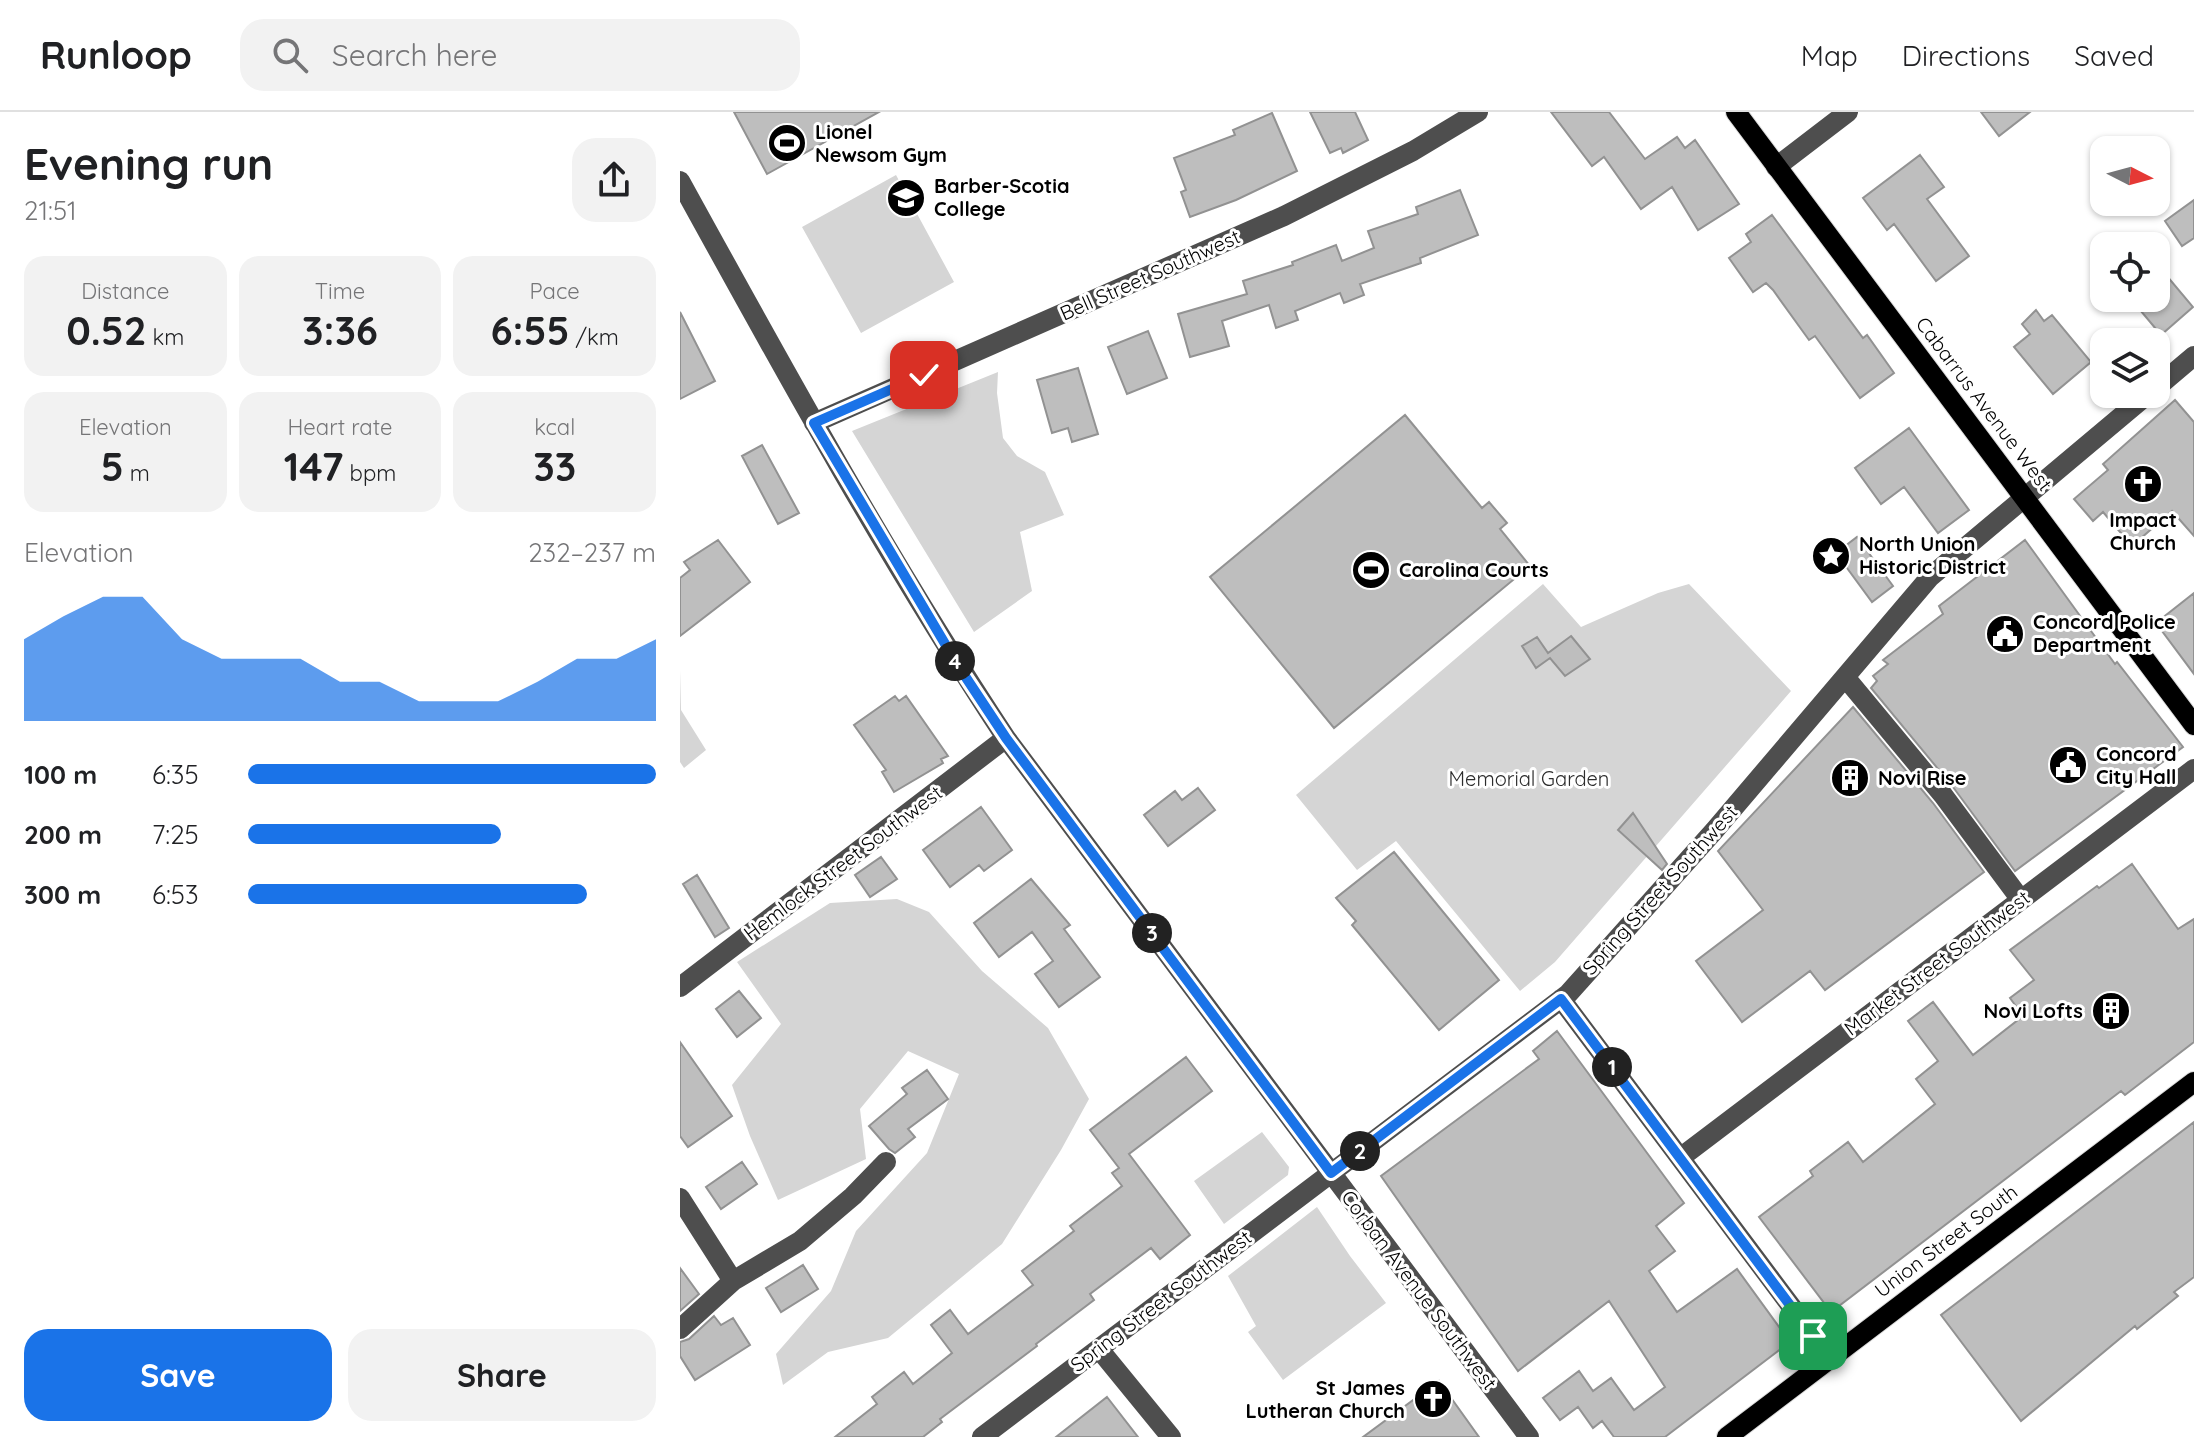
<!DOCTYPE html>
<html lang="en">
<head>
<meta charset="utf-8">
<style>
	:root { --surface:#fff; --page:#f2f2f2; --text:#202124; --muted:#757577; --line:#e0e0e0; --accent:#1a73e8 }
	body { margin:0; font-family:Quicksand,sans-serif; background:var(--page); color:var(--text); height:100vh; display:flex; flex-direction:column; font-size:30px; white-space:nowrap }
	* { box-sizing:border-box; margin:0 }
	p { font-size:26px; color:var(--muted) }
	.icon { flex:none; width:44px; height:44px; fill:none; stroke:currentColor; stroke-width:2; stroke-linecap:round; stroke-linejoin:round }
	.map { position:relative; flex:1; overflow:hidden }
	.sheet { display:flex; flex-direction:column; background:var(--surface); width:680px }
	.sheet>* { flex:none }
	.needle { width:52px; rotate:96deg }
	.tools { position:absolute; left:1410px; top:24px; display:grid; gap:16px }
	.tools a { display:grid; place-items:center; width:80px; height:80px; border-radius:16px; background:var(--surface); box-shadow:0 2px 6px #0004; font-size:40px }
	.pin { position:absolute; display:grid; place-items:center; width:68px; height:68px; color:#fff; margin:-34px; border-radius:16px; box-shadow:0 4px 12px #0006 }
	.km { position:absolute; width:40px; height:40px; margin:-20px; border-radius:50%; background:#222; color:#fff; font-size:22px; line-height:40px; text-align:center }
	.round { display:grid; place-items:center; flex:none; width:84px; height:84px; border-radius:24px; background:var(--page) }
	.headline { display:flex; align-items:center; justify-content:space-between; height:136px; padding:0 24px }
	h1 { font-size:44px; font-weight:700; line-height:60px }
	.metrics { display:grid; grid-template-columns:repeat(3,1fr); gap:12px; height:136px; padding:8px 24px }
	.metrics div { display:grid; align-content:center; border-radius:20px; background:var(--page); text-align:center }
	.metrics b { font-size:40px; font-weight:700 }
	.metrics small { font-size:22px; font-weight:400 }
	.metrics p { font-size:22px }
	.chart { height:224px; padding:16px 24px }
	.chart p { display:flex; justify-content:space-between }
	.chart svg { width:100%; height:144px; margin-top:8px; fill:var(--accent); opacity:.7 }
	.primary-button { display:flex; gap:16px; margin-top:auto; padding:16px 24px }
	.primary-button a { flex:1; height:92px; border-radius:24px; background:var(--accent); color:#fff; font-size:32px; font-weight:700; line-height:92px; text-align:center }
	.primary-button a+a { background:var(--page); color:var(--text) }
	ul { padding:0 24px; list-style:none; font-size:26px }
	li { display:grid; grid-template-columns:128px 96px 1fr; align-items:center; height:60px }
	li i { height:20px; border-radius:10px; background:var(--accent) }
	header { display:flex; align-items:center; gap:48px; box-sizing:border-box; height:112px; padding:0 40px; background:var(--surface); border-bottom:2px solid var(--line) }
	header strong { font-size:38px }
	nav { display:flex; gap:44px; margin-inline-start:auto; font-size:28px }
	.search { width:560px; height:72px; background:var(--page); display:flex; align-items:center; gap:20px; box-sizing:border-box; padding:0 28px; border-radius:24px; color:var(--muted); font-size:30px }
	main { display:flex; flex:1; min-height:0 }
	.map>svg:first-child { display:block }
</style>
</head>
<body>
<header>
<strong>Runloop</strong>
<div class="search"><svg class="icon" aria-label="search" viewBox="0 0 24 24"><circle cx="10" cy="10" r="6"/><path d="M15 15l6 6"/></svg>Search here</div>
<nav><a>Map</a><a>Directions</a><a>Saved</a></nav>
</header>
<main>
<section class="sheet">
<div class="headline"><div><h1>Evening run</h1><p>21:51</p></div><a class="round"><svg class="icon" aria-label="share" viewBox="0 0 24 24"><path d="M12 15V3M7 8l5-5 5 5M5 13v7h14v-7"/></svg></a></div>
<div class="metrics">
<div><p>Distance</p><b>0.52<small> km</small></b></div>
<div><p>Time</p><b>3:36</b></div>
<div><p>Pace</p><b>6:55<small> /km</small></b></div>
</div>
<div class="metrics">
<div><p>Elevation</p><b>5<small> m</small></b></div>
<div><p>Heart rate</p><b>147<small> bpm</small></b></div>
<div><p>kcal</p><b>33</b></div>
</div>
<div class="chart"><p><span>Elevation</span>232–237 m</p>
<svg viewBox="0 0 160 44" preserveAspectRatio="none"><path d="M0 44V19L10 12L20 6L30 6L40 19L50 25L60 25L70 25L80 32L90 32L100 38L110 38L120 38L130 32L140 25L150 25L160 19V44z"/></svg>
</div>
<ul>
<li><b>100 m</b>6:35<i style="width:100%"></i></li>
<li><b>200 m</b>7:25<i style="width:62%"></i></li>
<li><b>300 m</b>6:53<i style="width:83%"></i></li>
</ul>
<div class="primary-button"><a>Save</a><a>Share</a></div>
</section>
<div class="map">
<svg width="1514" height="1325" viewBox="0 0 1514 1325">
	<rect width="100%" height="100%" fill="#fff"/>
	<path fill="#d5d5d5" d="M216,63L274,170L181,221L122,115Z
		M318,260L317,281L323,326L337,344L365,360L384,403L340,420L352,479L294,520L172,319Z
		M863,472L901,515L978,481L1009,472L1111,579L875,850L840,879L716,729L677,758L616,683Z
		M0,558L1,598L26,638L4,656L0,650Z
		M217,787L249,800L302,859L368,916L409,987L381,1038L322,1132L208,1226L148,1240L103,1273L96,1242L151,1179L176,1119L247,1041L279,962L228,939L180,997L186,1047L98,1088L70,1024L52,973L101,912L57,850L150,791Z
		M582,1020L609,1055L608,1063L544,1112L514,1069Z
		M637,1095L670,1144L706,1191L603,1268L568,1220L576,1214L548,1164Z"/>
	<path fill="#bebebe" stroke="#929292" stroke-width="2" d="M54,0H199L87,62Z
		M630,0H675L688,28L663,41L661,36L650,41Z
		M871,0H929L965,47L997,25L1005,36L1015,28L1059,92L1018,118L992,75L961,97L924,45L912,54Z
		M1301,0H1350L1319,24Z
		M592,1L617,59L556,88L510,105L501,80L506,78L494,46L555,23L553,18Z
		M1240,43L1264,75L1247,87L1289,144L1256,169L1214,112L1207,118L1183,86Z
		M780,78L798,123L740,146L741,151L680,172L684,183L664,191L660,181L615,199L618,208L596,216L589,193L542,209L549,234L510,245L498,202L567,182L563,169L613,153L612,150L656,133L662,149L694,136L688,119L738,102L736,95Z
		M1514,88V126L1502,134L1485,109Z
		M1092,103L1183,226L1187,223L1214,261L1180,286L1135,224L1129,228L1093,178L1086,171L1073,180L1049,146L1071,130L1066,122Z
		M1476,151L1513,195L1481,223L1450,186H1476Z
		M1356,198L1364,209L1372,203L1411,250L1373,282L1334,235L1350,222L1342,212Z
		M0,200L35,269L0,287Z
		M468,219L487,266L447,282L428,235Z
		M398,256L418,322L392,330L388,316L372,321L357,268Z
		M1495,288L1514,310V424L1492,399L1452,434L1423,400L1413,409L1394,387L1428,358L1423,352Z
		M725,303L802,396L809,390L827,411L820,417L850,454L654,616L530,465Z
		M1229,316L1289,398L1258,421L1224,375L1201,392L1175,356Z
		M82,333L119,401L98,412L62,344Z
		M1177,425L1213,474L1192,490L1156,441Z
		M38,428L70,470L0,524V466L10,458L4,450Z
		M1345,428L1435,552L1437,550L1503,635L1335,759L1273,675L1191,576L1197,569L1193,564L1208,552L1203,548L1263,502L1259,494Z
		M1514,481V562L1476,511Z
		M891,524L910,547L885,564L870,546L856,556L842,534L857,525L868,541Z
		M215,584L219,589L226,584L268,644L261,647L263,651L214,680L202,660L206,658L174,613Z
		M1173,595L1253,691L1304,760L1145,878L1130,859L1062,910L1016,849L1083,798L1038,739Z
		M518,676L535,698L488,734L464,703L495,679L502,688Z
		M301,695L332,738L304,759L299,753L270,775L243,738Z
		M953,701L987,752L982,758L938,718Z
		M714,740L819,868L759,918L672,813L676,809L656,786Z
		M201,745L217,767L190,785L175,763Z
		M1452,752L1498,817L1514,807V930L1445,983L1441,979L1151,1200L1079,1105L1133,1064L1130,1059L1168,1030L1183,1050L1255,992L1236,967L1258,949L1228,909L1253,890L1293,943L1343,904L1330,886L1354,868L1330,838L1417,774L1419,776Z
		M17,763L49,816L35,825L3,772Z
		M351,767L390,813L384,817L420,865L379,895L355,862L373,849L352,820L319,845L294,811Z
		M59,879L81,906L57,925L36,897Z
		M877,919L1004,1091L976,1114L995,1139L969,1159L997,1200L1057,1157L1110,1230L985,1325H934L922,1309L913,1316L898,1295L880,1308L863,1286L899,1259L913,1279L931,1266L954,1298L985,1275L929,1189L838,1259L701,1064L859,947L853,939Z
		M0,930L52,1004L8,1035L0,1024Z
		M506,945L532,979L449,1042L510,1123L480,1147L471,1136L410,1182L414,1188L356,1232L357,1234L260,1307L262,1310L243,1325H155L197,1292L192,1285L224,1260L233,1272L272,1241L251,1213L270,1198L288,1222L353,1173L342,1159L394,1119L390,1114L442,1074L432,1061L439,1056L410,1018Z
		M247,958L268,987L228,1017L235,1025L215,1041L209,1037L189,1014L227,982L222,976Z
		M1514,1010V1165L1494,1180L1498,1184L1457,1217L1455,1214L1341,1309L1261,1203Z
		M62,1050L77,1072L41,1097L26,1075Z
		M123,1153L138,1177L101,1200L86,1176Z
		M0,1156L19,1182L0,1199Z
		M34,1204L41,1213L53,1206L70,1233L15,1268L0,1244V1230L9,1227Z
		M759,1269L799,1325H683Z
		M427,1285L458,1325H376Z"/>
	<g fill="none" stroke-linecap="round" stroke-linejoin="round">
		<g stroke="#dbdbdb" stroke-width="22">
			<path id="major" d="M1056,0L1514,613
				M1047,1325L1514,970"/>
		</g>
		<path stroke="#4e4e4e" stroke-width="20" d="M1096,55L1168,0
			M0,69C104,258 207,446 326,626L849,1325
			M1476,276L1514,244
			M134,311L604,104L733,39L798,0
			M1165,565L1263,683L1341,788
			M0,875L326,626
			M881,887L1150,1246
			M1000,1046L1514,657
			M0,1086L53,1169
			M0,1217L53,1169L120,1129L173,1084L206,1050
			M419,1237L491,1325
			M302,1325L888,882L1034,719L1250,465L1468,282"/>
		<use href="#major" stroke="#000" stroke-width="20"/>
	</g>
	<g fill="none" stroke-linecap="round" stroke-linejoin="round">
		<g stroke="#fff" stroke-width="16">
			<path id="route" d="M244,263L134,311L277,552L326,626L651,1061L881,887L1133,1224"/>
		</g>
		<use href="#route" stroke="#1a73e8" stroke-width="10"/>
	</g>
	<defs>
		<g id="stadium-disc" transform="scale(2)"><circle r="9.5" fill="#000" stroke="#fff"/><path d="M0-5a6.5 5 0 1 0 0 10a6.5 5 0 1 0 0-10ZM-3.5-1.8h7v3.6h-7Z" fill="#fff"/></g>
		<g id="university-disc" transform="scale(2)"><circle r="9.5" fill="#000" stroke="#fff"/><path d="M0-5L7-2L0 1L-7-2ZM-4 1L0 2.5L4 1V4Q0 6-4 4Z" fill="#fff"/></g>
		<g id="church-disc" transform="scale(2)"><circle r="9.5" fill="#000" stroke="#fff"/><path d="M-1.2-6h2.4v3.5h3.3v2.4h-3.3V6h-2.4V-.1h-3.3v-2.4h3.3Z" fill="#fff"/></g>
		<g id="sight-disc" transform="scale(2)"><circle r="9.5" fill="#000" stroke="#fff"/><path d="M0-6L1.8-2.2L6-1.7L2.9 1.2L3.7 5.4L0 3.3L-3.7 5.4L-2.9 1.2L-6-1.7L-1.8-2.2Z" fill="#fff"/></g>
		<g id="civic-disc" transform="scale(2)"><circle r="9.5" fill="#000" stroke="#fff"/><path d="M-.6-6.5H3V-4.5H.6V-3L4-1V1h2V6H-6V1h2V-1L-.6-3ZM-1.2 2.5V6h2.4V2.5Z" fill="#fff"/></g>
		<g id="building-disc" transform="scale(2)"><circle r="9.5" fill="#000" stroke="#fff"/><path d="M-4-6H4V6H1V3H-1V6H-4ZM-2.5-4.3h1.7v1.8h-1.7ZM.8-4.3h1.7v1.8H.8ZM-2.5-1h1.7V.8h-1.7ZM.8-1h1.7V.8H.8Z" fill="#fff"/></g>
	</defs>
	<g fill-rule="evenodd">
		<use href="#stadium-disc" x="107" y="31"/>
		<use href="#university-disc" x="226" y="86"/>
		<use href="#church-disc" x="1463" y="372"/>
		<use href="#sight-disc" x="1151" y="444"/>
		<use href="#stadium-disc" x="691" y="458"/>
		<use href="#civic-disc" x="1325" y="522"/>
		<use href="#civic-disc" x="1388" y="653"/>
		<use href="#building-disc" x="1170" y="666"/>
		<use href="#building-disc" x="1431" y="899"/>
		<use href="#church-disc" x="753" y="1287"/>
	</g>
	<g text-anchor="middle" stroke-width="6" stroke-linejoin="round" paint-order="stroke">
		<g font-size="20" font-weight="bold" fill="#000" stroke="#fff" text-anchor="start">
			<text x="135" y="27">Lionel<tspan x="135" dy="23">Newsom Gym</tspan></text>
			<text x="254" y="81">Barber-Scotia<tspan x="254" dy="23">College</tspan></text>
			<text x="1463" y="415" text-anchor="middle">Impact<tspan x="1463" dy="23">Church</tspan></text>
			<text x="1179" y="439">North Union<tspan x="1179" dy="23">Historic District</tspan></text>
			<text x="719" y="465">Carolina Courts</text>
			<text x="1353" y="517">Concord Police<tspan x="1353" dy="23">Department</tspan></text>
			<text x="1416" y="649">Concord<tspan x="1416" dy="23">City Hall</tspan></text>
			<text x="1198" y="673">Novi Rise</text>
			<text x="1403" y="906" text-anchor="end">Novi Lofts</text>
			<text x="725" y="1283" text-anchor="end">St James<tspan x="725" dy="23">Lutheran Church</tspan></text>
		</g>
		<g font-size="20" fill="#000" stroke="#fff">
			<text transform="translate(470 163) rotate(-24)" y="7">Bell Street Southwest</text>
			<text transform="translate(1304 292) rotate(53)" y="7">Cabarrus Avenue West</text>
			<text transform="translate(163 751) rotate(-37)" y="7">Hemlock Street Southwest</text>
			<text transform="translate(980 778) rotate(-48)" y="7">Spring Street Southwest</text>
			<text transform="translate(1257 851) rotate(-37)" y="7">Market Street Southwest</text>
			<text transform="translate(1266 1129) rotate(-37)" y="7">Union Street South</text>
			<text transform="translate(739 1178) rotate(53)" y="7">Corban Avenue Southwest</text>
			<text transform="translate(481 1189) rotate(-37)" y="7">Spring Street Southwest</text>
		</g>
		<g font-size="20" fill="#2c2c2c" stroke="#fff">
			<text x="849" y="674">Memorial Garden</text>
		</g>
	</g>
</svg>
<div class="tools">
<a><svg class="needle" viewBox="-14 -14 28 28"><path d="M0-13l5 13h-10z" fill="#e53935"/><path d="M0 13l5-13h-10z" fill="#757577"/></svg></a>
<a><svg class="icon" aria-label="locate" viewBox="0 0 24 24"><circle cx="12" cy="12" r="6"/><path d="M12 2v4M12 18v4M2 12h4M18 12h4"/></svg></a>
<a><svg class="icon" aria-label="layers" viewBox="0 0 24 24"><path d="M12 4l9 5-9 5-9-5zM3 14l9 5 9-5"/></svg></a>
</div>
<div class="pin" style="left:1133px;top:1224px;background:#1e9e55"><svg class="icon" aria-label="arrive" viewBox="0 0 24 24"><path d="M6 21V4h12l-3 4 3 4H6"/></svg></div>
<div class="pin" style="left:244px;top:263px;background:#d93025"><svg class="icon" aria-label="check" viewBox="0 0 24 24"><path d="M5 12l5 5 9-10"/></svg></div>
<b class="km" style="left:932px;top:955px">1</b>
<b class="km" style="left:680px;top:1039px">2</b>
<b class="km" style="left:472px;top:821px">3</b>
<b class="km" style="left:275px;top:549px">4</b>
</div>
</main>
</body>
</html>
